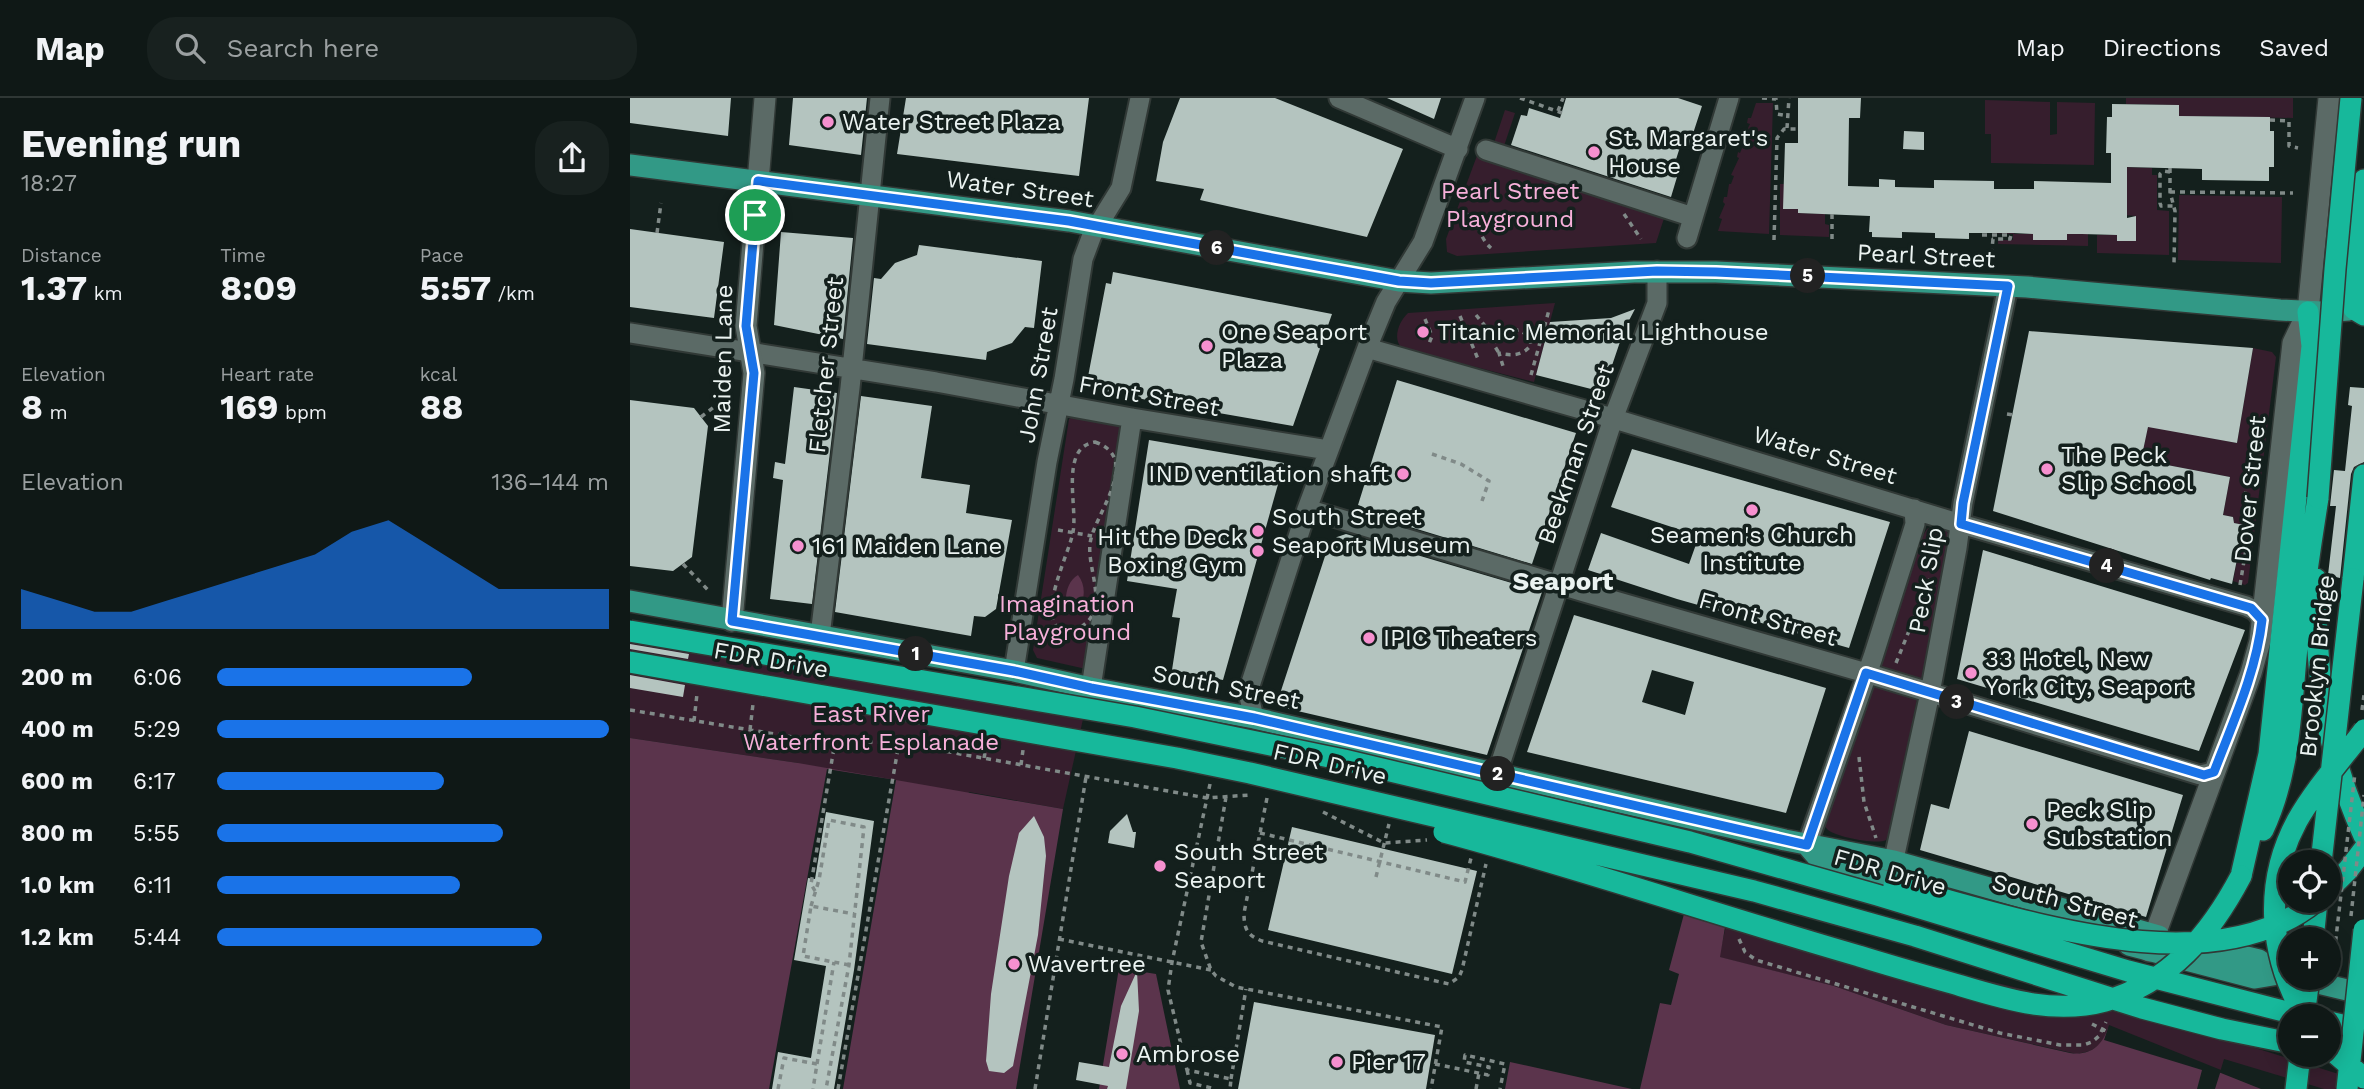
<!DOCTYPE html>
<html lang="en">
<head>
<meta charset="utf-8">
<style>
	:root { --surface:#0f1816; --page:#18211f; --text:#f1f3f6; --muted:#9ba0a1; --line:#2f3735; --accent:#1a73e8 }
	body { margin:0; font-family:"Work Sans",sans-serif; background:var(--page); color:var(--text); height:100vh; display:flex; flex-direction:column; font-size:26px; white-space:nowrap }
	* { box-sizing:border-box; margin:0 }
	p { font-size:23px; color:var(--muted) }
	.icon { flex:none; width:38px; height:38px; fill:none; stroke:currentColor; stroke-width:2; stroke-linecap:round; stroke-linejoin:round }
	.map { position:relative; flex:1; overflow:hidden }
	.side { display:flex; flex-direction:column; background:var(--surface); width:630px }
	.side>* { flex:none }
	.fabs { position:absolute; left:1648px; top:752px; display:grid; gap:14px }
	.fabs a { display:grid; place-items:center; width:63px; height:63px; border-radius:50%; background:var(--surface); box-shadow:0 4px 18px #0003,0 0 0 2px var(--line); font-size:35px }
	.pin { position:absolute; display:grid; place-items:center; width:60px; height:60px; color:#fff; margin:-30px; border:4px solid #fff; border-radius:50%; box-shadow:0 2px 7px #0007 }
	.km { position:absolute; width:35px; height:35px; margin:-18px; border-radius:50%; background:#222; color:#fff; font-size:19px; line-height:35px; text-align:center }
	.round { display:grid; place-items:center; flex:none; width:74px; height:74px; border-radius:28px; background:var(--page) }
	.head { display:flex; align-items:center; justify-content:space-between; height:119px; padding:0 21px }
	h1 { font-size:38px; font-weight:700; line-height:52px }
	.metrics { display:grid; grid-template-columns:repeat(3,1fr); gap:10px; height:119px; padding:7px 21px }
	.metrics div { display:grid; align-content:center }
	.metrics b { font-size:35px; font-weight:700 }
	.metrics small { font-size:19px; font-weight:400 }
	.metrics p { font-size:19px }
	.chart { height:196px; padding:14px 21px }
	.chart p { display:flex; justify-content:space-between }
	.chart svg { width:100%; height:126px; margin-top:7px; fill:var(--accent); opacity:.7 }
	ul { padding:0 21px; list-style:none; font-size:23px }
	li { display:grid; grid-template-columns:112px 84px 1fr; align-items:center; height:52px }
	li i { height:18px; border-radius:9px; background:var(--accent) }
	header { display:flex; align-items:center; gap:42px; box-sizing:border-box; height:98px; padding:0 35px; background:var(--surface); border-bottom:2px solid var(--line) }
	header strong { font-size:33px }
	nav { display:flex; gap:38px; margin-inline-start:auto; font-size:24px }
	.search { width:490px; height:63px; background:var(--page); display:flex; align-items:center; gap:18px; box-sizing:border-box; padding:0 24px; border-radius:28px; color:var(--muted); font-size:26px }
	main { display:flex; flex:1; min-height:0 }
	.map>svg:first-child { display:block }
</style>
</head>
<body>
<header>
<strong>Map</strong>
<div class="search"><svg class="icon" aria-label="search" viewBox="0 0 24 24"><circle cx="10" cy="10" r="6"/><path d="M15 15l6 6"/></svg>Search here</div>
<nav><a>Map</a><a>Directions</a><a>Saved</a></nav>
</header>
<main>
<section class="side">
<div class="head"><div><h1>Evening run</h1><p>18:27</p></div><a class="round"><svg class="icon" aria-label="share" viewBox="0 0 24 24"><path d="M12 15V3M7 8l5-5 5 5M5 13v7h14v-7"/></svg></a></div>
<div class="metrics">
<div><p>Distance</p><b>1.37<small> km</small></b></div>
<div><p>Time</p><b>8:09</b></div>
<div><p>Pace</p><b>5:57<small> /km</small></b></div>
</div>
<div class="metrics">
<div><p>Elevation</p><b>8<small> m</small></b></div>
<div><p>Heart rate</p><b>169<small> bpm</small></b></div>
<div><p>kcal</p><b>88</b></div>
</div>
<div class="chart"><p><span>Elevation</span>136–144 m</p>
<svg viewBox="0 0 160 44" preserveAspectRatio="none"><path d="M0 44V30L10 34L20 38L30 38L40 34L50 30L60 26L70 22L80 18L90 10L100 6L110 14L120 22L130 30L140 30L150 30L160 30V44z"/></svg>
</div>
<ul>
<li><b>200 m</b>6:06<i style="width:65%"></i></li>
<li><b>400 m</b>5:29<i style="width:100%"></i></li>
<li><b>600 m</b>6:17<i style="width:58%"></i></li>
<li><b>800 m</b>5:55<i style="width:73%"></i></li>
<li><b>1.0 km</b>6:11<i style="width:62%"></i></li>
<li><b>1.2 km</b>5:44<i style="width:83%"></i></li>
</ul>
</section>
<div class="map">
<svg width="1734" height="991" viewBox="0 0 1734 991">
	<rect width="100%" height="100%" fill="#14201d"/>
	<path fill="#361e2d" d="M1496,0H1663V20L1573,18L1549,21V7L1496,6Z
		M1355,2L1420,4V37L1427,36V4L1465,5L1464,67L1361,65V36H1355Z
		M1126,5H1143L1139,136L1088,133L1092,121L1089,120L1095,106L1093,104L1094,99H1097L1099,86H1101L1104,78L1101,77L1109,60L1107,59L1108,54L1110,55L1115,43L1112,42L1120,26L1117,25L1118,20H1121Z
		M875,12L885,15L872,54L1038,108L1026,145L827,158L817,154L816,141L851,47L862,51Z
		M1493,69L1522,70V77H1527V112L1539,113V157L1467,155V137H1487V143H1502L1503,137H1506V118L1494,117Z
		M1150,86H1154V111H1168V115L1195,116V126L1199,127V139L1150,137Z
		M1549,97L1652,99L1651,165L1548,162Z
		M1360,122H1383L1384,136H1403V142H1437V136H1458V148L1368,146V142H1383V136L1360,135Z
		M925,205L904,284L772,250C762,241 769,223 778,215Z
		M1623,250L1642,254L1646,259L1618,485L1615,487L1603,483L1614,427L1604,425L1603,419L1593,417L1600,379L1511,362L1518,328L1607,345Z
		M443,319L496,327L456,571L407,560L403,552L439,321Z
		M1304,427C1317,432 1320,433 1319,447L1260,732L1256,742C1247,747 1206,739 1198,732C1194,728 1194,726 1194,721L1249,570L1292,439L1297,431Z
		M0,528L399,598L453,621L433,711L339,694L213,991L168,665L0,640Z
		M1098,819L1600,942L1734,984V991H1694L1594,961L1585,991L1471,946L1460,953L1447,956L1316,927L1204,888L1089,859Z"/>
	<path fill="#5b344c" d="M448,477C456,487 455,501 449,512L442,515L437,511C434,499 437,483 448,477Z
		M0,640L168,665L433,711L386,991H0Z
		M1054,816L1095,829L1090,859L1204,888L1316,927L1440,955C1460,958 1472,948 1478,930L1631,991H1010L1030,905L1041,907L1049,876L1039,872Z
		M489,870L526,876L550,991H469Z
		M880,964L1002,991H875Z"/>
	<path fill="#14201d" d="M197,671L266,682L213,991H139Z
		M1479,927L1591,972L1585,991H1567L1572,972L1474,942Z"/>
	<path fill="#b4c4bf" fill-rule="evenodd" d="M0,0H101L98,38L0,25Z
		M163,0H237L231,57L159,47Z
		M276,0H459L449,78L267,56Z
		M550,0H645L773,51L737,139L570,102L574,91L526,83L533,44Z
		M757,0H811L804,21Z
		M936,0H1048L1072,8L1058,51L1050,49L1041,77L1047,79L1041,99L881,47L891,17L897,18L899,10L930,20Z
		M1168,0H1231L1230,20H1219L1218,88L1249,89V81L1265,82V89L1304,90V82L1364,83V91H1404V83L1481,85V55H1476L1477,19H1482V6L1549,7V18L1640,19V33H1644V69H1639V83L1572,82V71L1497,69V120L1506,118V143H1487V137L1452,136H1437V142H1403V136L1383,135H1339V141L1305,140V135L1272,134V140L1242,139V134H1239L1240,118L1168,115V111H1153L1155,45H1168Z
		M1274,33L1294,34V52L1273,51Z
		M0,131L94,144L84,220L0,209Z
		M151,134L223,140L213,241L144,227Z
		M289,147L412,163L404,230L395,229L382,245L357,254L356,262L237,246L244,180L251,181L265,165L287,157Z
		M483,174L702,216L663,328L531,305L456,289L476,185L481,186Z
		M1005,211L994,232L973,294L906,277L920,224L981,220Z
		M1399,233L1623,250L1607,345L1518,329L1511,362L1600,379L1593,417L1603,419L1604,425L1614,427L1602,486L1581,480L1580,482L1363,413Z
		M767,282L946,335L902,466L764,424L728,407Z
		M164,289L207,295L182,506L140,501L153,382L143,380L145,364L155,366Z
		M1720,289L1734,290V364L1724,369L1721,376L1710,480L1698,477L1706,408H1700L1704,372L1715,373L1722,308L1718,307Z
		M231,298L302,308L291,380L340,387L336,415L382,422L366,511L355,519L344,518L341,538L205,514Z
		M0,302L64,310L78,328L62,459L43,473L0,468Z
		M519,342L654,365L593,582L542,572L550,520L542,519L547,491L497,483Z
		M1002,351L1260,424L1219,550L1047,501L958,472L971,435L1059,466L1069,438L981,409Z
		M716,436L912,494L857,657L646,608L698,449L707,439Z
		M1353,452L1615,532L1569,653L1327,581Z
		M944,517L1196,590L1156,715L897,654ZM1022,572L1064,584L1055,617L1012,604Z
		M0,546L59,556L58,561L0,551Z
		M0,577L55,587L53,599L0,590Z
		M1339,633L1553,697L1516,819L1290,752L1301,706L1319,711Z
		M196,714L244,723L224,872L204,991H142L148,954L181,960L196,868L164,862L178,780L185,781Z
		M497,716L503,734H506L504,750L478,745L480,733Z
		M404,718L414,739L416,758L408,837L383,968L374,975L359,973L356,963L361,896L379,778L389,735Z
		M662,729L847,773L822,876L638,832Z
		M507,873L509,913L496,991H477L478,988L446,982L449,964L479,969L491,908Z
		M624,904L805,937L796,991H608Z"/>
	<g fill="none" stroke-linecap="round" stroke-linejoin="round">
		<g stroke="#313936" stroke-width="23">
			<path id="street" d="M709,0L828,51
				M856,52L1063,119
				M1057,140L1099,0
				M0,235L306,284L502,320L698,352
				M737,250L965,315L1331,426L1616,508L1626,513L1632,522
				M677,411L954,494L1236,575L1570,677L1584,674
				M190,538L220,290L250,0
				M384,573L417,364L434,281L453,161L462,137L491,90L510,0
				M461,590L502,320
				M624,620L618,594L677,411L737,250L756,204L793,144L845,0
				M867,676L983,321L1027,205V173
				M1177,747L1243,559L1285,426L1284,411
				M1259,784L1300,595L1327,450L1333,405L1378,188"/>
		</g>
		<g stroke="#313936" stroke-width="24">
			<path id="secondary" d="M102,523L124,275L116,228L135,0
				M1519,853L1621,575L1630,543L1663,245L1678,214L1699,0"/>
		</g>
		<g stroke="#313936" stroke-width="24">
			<path id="primary" d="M0,67L439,123L769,183L801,185L1004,174H1086L1397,189L1650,212L1692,214L1719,212
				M0,503L384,573L461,590L624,620L1155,742L1264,763L1529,838
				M1177,747L1195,768L1282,790
				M1563,846L1629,862L1649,876L1661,879
				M1499,847L1625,880L1649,876
				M1667,880L1734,896"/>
		</g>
		<g stroke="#313936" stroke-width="24">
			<path id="highway" d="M1734,82L1725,166L1724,211L1734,217
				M1686,481C1685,575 1695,652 1734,738
				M1723,481L1734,377
				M1633,732C1660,675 1661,611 1667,549C1673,499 1680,450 1688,400
				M1611,778L1639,656L1682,248L1678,214
				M1699,791L1718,772L1734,751
				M1683,842L1687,803
				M1699,924L1734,932
				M1666,991L1670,957"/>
		</g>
		<path stroke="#808a88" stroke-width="3.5" stroke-dasharray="5 5" stroke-linecap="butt" d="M890,0L932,15
			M1132,0L1146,1L1147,16L1158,18
			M928,13L933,0
			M1640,22L1659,23V48L1668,50
			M1157,30L1159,0
			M1540,70V94L1545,113L1544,166
			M1540,74L1533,73L1530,76V105L1531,108H1544
			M1540,94L1663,95
			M835,115C850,123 848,139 861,150
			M994,116L1011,141
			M1202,116V144
			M27,135L31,105
			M1352,137H1381L1380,141H1363L1362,151
			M1144,142L1147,40L1154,31H1170
			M846,217L865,240L876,234L889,232L899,238L901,247C893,258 881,258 869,255L873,268
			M830,218L848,261
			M795,221L802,238L798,248
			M865,240L864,247L869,255
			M901,277L919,212
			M1377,316L1383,317
			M71,319L89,305
			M465,344C514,361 463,417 460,446C457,472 481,513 449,530C444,533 438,535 433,533C404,522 440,454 443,434C448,410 429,349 465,344Z
			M802,356L831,366L859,383L852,403
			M428,432L462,438
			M53,466L78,492
			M1610,487L1620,427L1614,402L1621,369L1629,367
			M1266,565L1300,481
			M0,612L181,642L269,645L577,700L620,697
			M64,623L67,596
			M120,632L123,606
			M1229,659L1234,704L1246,740
			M354,660L357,645
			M391,667L393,652
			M580,686L542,864L538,892L557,972L601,981L600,991
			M596,699L571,844L581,872L586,878L606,889L812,929L801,991
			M637,700L614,815C614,831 617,837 632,843L819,886L829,879L832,872L856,766
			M693,714L754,745L797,742
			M630,735L835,784L841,760
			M746,779L759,726
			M185,793L181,786L205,644
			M181,808L189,782L199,722L234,729L219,867L196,991
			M429,841L581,872
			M1109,841L1115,854L1126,862L1370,935L1430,947H1454L1462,944L1469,938L1476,924
			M219,867L173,858L181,808L224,816
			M1462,926L1476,933
			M187,966L204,864
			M805,966L858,977L859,969L834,964L835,957L875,966L870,991
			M557,972L560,985L586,991
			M601,981L616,891
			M148,991L154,960L187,966L183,991
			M208,991L269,645
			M405,991L456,679
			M846,991L849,975"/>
		<use href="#street" stroke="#5b6a66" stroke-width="19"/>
		<use href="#secondary" stroke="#5b6a66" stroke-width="21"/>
		<use href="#primary" stroke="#329986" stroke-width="21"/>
		<use href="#highway" stroke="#17b89b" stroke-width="21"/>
		<g stroke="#313936" stroke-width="24" stroke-linecap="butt">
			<path id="highway-bridge" d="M1688,400L1705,171L1721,0
				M0,533L505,619L714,662L1060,744L1247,797L1498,873L1661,915
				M0,564L547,660L620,675L1124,793L1285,838L1512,910L1592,931L1661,945
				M814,734C953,771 1090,818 1229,858C1261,868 1293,877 1325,886C1375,901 1424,917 1475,903C1540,885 1581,835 1611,778
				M1691,765L1723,481
				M1264,788C1384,818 1577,891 1686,803
				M1674,919L1679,880
				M1675,919C1639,858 1633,786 1667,723C1685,691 1712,661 1734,632
				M1699,950L1734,980
				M1717,991L1734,832"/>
		</g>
		<path stroke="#808a88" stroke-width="3.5" stroke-dasharray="5 5" stroke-linecap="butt" d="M1732,612L1734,597
			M1721,818L1734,697
			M1701,883L1725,675"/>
		<use href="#highway-bridge" stroke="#17b89b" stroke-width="21"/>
	</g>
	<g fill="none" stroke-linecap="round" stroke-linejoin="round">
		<g stroke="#fff" stroke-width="14">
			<path id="route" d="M128,83L439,123L769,183L801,185L1027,173L1086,174L1378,188L1333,405L1331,426L1621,510L1632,522C1626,575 1603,624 1584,674L1574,677L1236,575L1177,747L624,620L461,590L384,573L102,523L124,275L116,228Z"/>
		</g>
		<use href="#route" stroke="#1a73e8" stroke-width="9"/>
	</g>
	<g fill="#f690cf" stroke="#14201d" stroke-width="2.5">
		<circle cx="198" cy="24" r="7"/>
		<circle cx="964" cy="54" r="7"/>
		<circle cx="793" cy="234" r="7"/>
		<circle cx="577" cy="248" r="7"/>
		<circle cx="1417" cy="371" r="7"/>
		<circle cx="773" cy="376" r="7"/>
		<circle cx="1122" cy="412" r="7"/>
		<circle cx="628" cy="433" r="7"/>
		<circle cx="168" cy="448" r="7"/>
		<circle cx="628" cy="453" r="7"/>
		<circle cx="739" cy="540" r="7"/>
		<circle cx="1341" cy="575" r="7"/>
		<circle cx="1402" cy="726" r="7"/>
		<circle cx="530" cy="768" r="7"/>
		<circle cx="384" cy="866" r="7"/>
		<circle cx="492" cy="956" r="7"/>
		<circle cx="707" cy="964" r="7"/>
	</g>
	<g text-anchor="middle" stroke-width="7" stroke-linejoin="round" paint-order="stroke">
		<g font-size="24" fill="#ebf3f1" stroke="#14201d" text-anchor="start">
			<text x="212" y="32">Water Street Plaza</text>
			<text x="978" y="48">St. Margaret's<tspan x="978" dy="28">House</tspan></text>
			<text x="591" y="242">One Seaport<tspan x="591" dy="28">Plaza</tspan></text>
			<text x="807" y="242">Titanic Memorial Lighthouse</text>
			<text x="1431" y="365">The Peck<tspan x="1431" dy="28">Slip School</tspan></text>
			<text x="759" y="384" text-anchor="end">IND ventilation shaft</text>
			<text x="642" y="427">South Street<tspan x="642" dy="28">Seaport Museum</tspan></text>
			<text x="1122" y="445" text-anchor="middle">Seamen's Church<tspan x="1122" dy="28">Institute</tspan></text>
			<text x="614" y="447" text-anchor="end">Hit the Deck<tspan x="614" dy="28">Boxing Gym</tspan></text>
			<text x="182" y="456">161 Maiden Lane</text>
			<text x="753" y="548">IPIC Theaters</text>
			<text x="1355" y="569">33 Hotel, New<tspan x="1355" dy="28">York City, Seaport</tspan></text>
			<text x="1416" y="720">Peck Slip<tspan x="1416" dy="28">Substation</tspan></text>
			<text x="544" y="762">South Street<tspan x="544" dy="28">Seaport</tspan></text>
			<text x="398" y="874">Wavertree</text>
			<text x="506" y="964">Ambrose</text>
			<text x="721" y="972">Pier 17</text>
		</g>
		<g font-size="24" fill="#ebf3f1" stroke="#14201d">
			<text transform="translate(390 91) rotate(8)" y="8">Water Street</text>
			<text transform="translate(1296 158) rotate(3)" y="8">Pearl Street</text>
			<text transform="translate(93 261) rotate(-89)" y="8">Maiden Lane</text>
			<text transform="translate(196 267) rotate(-84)" y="8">Fletcher Street</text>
			<text transform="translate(408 277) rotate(-80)" y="8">John Street</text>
			<text transform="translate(519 298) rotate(10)" y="8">Front Street</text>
			<text transform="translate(946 356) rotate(-71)" y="8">Beekman Street</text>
			<text transform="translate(1195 357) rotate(17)" y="8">Water Street</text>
			<text transform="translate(1620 391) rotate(-84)" y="8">Dover Street</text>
			<text transform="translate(1296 482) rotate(-80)" y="8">Peck Slip</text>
			<text transform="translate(1138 521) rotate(16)" y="8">Front Street</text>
			<text transform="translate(141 562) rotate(10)" y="8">FDR Drive</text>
			<text transform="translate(1687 568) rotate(-84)" y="8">Brooklyn Bridge</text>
			<text transform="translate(596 589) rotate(11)" y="8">South Street</text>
			<text transform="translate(700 666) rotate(13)" y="8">FDR Drive</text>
			<text transform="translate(1260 774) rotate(16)" y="8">FDR Drive</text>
			<text transform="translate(1435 803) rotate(15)" y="8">South Street</text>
		</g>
		<g font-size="24" fill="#f7b0da" stroke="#14201d">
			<text x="880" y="101">Pearl Street<tspan x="880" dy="28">Playground</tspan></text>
			<text x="437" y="514">Imagination<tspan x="437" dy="28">Playground</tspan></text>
			<text x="241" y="624">East River<tspan x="241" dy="28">Waterfront Esplanade</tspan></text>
		</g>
		<g font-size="26" font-weight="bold" fill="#ebf3f1" stroke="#14201d">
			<text x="933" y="492">Seaport</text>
		</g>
	</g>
</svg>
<div class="fabs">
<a><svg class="icon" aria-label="locate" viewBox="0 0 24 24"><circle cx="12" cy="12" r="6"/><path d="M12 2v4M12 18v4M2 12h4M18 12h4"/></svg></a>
<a>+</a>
<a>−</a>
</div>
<div class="pin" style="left:125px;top:117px;background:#1e9e55"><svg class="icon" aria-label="arrive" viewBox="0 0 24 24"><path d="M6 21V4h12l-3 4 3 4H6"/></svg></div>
<b class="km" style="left:286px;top:556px">1</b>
<b class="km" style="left:868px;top:676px">2</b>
<b class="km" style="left:1327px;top:604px">3</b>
<b class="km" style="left:1477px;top:468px">4</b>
<b class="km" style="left:1178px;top:178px">5</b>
<b class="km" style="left:587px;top:150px">6</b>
</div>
</main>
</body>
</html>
